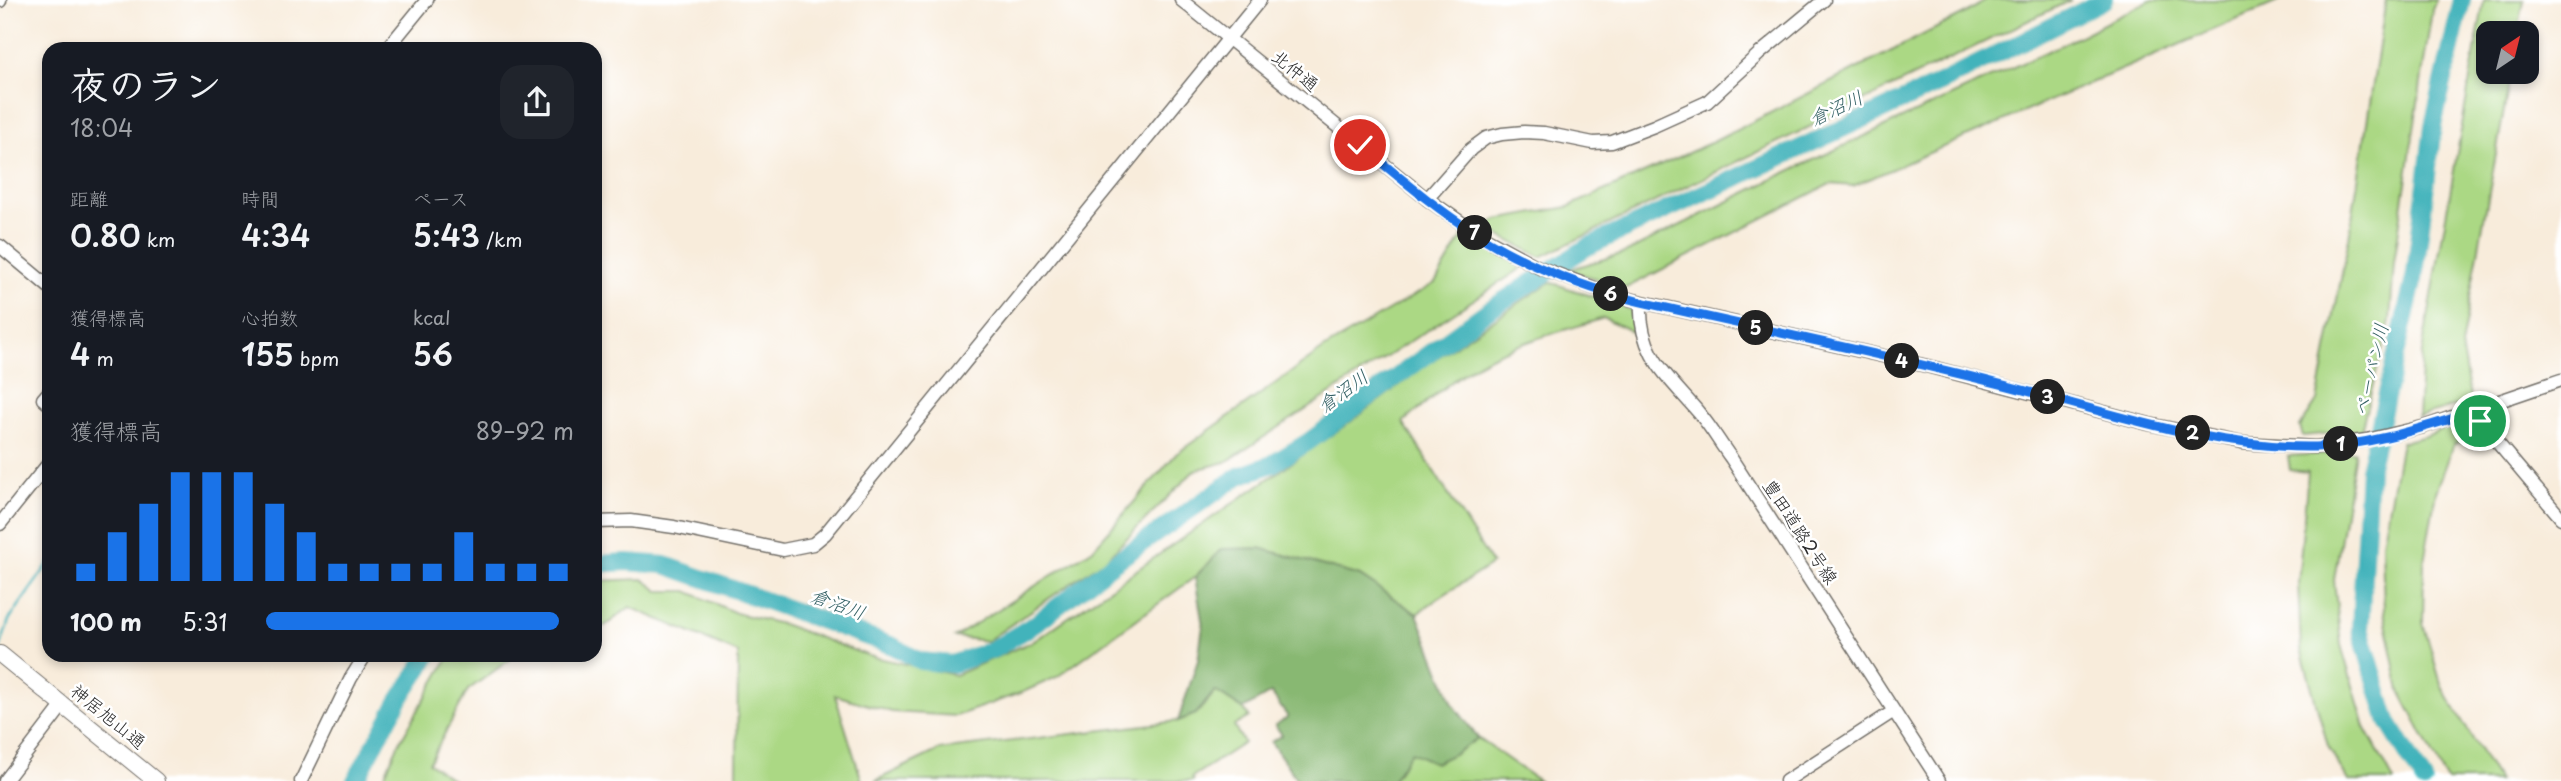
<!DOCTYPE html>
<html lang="ja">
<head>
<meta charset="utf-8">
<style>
	:root { --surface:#171b24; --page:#20242c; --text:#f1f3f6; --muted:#9ea1a6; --accent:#1a73e8 }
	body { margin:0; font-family:"Playpen Sans","Klee One",sans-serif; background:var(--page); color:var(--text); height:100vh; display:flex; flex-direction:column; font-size:26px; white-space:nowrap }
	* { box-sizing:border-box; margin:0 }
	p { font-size:23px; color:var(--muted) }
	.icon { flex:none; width:38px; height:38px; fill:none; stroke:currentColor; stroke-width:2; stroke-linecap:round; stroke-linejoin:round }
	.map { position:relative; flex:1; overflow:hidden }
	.drawer { position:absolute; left:42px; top:42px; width:560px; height:620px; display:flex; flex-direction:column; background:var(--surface); border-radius:21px; box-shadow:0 4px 10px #0003 }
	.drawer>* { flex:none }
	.needle { width:46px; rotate:35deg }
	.tools { position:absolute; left:2476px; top:21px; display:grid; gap:14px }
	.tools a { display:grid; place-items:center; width:63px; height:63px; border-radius:14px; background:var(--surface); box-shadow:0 4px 10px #0003; font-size:35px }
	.pin { position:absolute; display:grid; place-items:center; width:60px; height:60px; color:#fff; margin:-30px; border:4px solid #fff; border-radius:50%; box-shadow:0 2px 7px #0007 }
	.km { position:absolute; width:35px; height:35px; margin:-18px; border-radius:50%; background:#222; color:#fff; font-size:19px; line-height:35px; text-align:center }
	.round { display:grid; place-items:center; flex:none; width:74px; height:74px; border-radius:21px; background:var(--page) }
	.head { display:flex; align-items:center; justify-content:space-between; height:119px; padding:0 28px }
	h1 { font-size:38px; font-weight:600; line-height:52px }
	.stats { display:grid; grid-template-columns:repeat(3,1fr); gap:10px; height:119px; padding:7px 28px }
	.stats div { display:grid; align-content:center }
	.stats b { font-size:30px; font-weight:600 }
	.stats small { font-size:19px; font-weight:400 }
	.stats p { font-size:19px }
	.chart { height:196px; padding:14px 28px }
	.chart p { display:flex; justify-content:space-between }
	.chart svg { width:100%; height:126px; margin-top:7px; stroke:var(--accent); stroke-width:6 }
	ul { padding:0 28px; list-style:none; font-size:23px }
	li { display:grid; grid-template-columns:112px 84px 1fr; align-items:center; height:52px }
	li i { height:18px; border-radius:9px; background:var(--accent) }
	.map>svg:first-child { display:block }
</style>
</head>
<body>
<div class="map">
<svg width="2561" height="781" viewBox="0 0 2561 781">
	<rect width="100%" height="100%" fill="#fff"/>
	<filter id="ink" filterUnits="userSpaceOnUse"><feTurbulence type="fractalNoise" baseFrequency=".0143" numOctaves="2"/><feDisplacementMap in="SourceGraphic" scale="14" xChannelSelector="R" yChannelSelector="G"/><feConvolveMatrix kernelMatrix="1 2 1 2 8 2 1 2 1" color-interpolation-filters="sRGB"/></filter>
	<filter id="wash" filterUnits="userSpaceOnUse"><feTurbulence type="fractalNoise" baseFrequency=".00686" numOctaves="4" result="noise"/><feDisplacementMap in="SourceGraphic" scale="28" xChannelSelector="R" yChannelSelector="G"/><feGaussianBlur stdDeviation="1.57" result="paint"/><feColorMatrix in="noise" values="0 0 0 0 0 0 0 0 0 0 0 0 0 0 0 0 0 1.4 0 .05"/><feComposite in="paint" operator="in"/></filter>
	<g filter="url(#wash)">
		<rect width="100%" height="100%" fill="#f8ecdb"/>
		<path fill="#abd884" stroke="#6b8258" stroke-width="2" d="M1987,0H2071L1541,257L1482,227L1497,220L1568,207L1717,140L1962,15Z
			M2150,0H2282L1853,186L1830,184L1626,288L1568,270L1627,252L1781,175L2078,37Z
			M2386,0H2436L2432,10L2394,262L2390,321L2361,430L2303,436L2300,427L2317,401L2349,238Z
			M2484,0H2524L2518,33H2488V72H2511L2461,346L2471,402L2418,417L2422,352Z
			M1470,233L1522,268L1226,462L1195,470L1105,560L987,641L955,637L1093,549L1176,454L1325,348L1435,283L1463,236Z
			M1550,282L1632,310L1633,332L1604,318C1566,330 1527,340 1490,357C1458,373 1430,400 1403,422L1492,564C1468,581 1441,594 1417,614L1360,576L1222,549L1195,577L1057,677L1023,692L956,716L892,712L835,695L862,781H737L738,653L630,607L606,625L595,629V581L643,579L659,591H687L736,613L785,625L869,656L955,675L1034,641L1356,418L1429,363Z
			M2468,418L2476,436L2454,444L2436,492L2424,561L2423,623L2442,687L2498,781H2447L2400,691L2384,612L2382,543L2401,442L2426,436Z
			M2355,452L2334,580L2341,645L2365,727L2394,781H2348L2328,746L2301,649L2298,583L2308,472L2290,470L2288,456Z
			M450,655H516L468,690L429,763L452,779L451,781H382L398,745Z
			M1216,691L1243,709L1249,717L1234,726L1244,743L1192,777L1193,781H875L939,750L1178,721L1196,714Z
			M1478,738L1539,781H1392L1411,752L1456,753Z"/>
		<path fill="#88b872" stroke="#5a724e" stroke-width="2" d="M1260,548L1360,576L1417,614L1453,704L1478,738L1456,753L1435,763L1411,752L1392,781H1298L1271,742L1282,735L1275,725L1288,717L1271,693L1243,709L1215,691L1196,714L1178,721L1198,660L1203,626L1195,577L1222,549Z"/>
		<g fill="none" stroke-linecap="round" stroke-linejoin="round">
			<path stroke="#43b3bb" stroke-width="2.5" d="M0,648L9,620L49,563"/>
			<path stroke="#43b3bb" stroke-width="18" d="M595,564L627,562L665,565L893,646L920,661L952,664L994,649L1035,624L1115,562L1239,476L1272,464L1308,442L1487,311L1589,246L1930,88L2104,0
				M355,781L398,702L429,654
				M2424,781L2388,722L2360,629L2369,470L2415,274L2433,126L2462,0"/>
		</g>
	</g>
	<g filter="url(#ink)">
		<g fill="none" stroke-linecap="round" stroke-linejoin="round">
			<g stroke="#736f69" stroke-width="15">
				<path id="minor" d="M1181,0L1427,199L1476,233L1538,267L1616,296L1927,366L2149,424L2241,443L2316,447L2367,440L2423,427L2561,380
					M0,1V0
					M387,49L427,0
					M1427,199L1471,149L1486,138L1502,134L1524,132L1544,133L1593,143L1612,142L1654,126L1707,102L1759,54L1824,0
					M0,246L49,287
					M1641,302C1638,355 1669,377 1699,413C1711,427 1720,443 1731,458L1939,781
					M49,392L43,399L49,404
					M2475,411L2491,435L2561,518
					M595,522L631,521L674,527L783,550L813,544L825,534L1260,0
					M0,524L49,463
					M5,781L63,705
					M301,781L351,678L366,654
					M1786,781L1894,711"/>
			</g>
			<g stroke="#736f69" stroke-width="18">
				<path id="major" d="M0,654L156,781"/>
			</g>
			<use href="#minor" stroke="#fff" stroke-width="12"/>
			<use href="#major" stroke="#fff" stroke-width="16"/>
		</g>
	</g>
	<g fill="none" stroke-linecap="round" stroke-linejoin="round" filter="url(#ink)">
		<g stroke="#fff" stroke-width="14">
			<path id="route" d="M1360,145C1398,176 1435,208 1476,234C1526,265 1584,288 1641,302C1759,329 1879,353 1996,383C2100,409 2207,449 2316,447C2370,446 2424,427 2476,411L2480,421"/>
		</g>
		<use href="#route" stroke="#1a73e8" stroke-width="9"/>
	</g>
	<g text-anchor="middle" stroke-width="5" stroke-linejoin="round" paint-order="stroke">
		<g font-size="18" fill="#2b2b2b" stroke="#fff">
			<text transform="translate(1295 71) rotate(39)" y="6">北仲通</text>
			<text transform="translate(1800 532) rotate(57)" y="6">豊田道路2号線</text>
			<text transform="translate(108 717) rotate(39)" y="6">神居旭山通</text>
		</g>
		<g font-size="19" font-style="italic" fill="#356165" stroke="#fff">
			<text transform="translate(1836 108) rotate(-25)" y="7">倉沼川</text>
			<text transform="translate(2371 370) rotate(-77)" y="7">ペーパン川</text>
			<text transform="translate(1343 391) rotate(-36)" y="7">倉沼川</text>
			<text transform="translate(838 604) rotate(20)" y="7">倉沼川</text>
		</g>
	</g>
</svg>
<div class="tools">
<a><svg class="needle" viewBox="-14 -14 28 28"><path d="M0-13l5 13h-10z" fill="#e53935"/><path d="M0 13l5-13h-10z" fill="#9ea1a6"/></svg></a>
</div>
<div class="pin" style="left:2480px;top:421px;background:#1e9e55"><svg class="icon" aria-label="arrive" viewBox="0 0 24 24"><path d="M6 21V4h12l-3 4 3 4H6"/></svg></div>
<div class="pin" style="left:1360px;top:145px;background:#d93025"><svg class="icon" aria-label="check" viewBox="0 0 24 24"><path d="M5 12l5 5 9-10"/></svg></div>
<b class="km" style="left:2341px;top:444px">1</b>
<b class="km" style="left:2193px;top:433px">2</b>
<b class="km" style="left:2048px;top:397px">3</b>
<b class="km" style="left:1902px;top:361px">4</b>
<b class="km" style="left:1756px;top:328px">5</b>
<b class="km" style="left:1611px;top:294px">6</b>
<b class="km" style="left:1475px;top:233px">7</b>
<section class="drawer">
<div class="head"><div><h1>夜のラン</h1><p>18:04</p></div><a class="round"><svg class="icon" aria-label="share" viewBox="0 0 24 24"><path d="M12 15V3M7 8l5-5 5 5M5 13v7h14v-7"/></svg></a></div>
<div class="stats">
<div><p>距離</p><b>0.80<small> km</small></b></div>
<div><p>時間</p><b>4:34</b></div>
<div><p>ペース</p><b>5:43<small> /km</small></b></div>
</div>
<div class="stats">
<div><p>獲得標高</p><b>4<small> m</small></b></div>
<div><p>心拍数</p><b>155<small> bpm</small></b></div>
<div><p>kcal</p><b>56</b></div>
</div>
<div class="chart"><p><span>獲得標高</span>89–92 m</p>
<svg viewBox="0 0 160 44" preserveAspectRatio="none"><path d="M5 44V38M15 44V27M25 44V17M35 44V6M45 44V6M55 44V6M65 44V17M75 44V27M85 44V38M95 44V38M105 44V38M115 44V38M125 44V27M135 44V38M145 44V38M155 44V38"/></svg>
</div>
<ul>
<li><b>100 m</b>5:31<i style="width:95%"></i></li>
</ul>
</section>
</div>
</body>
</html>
